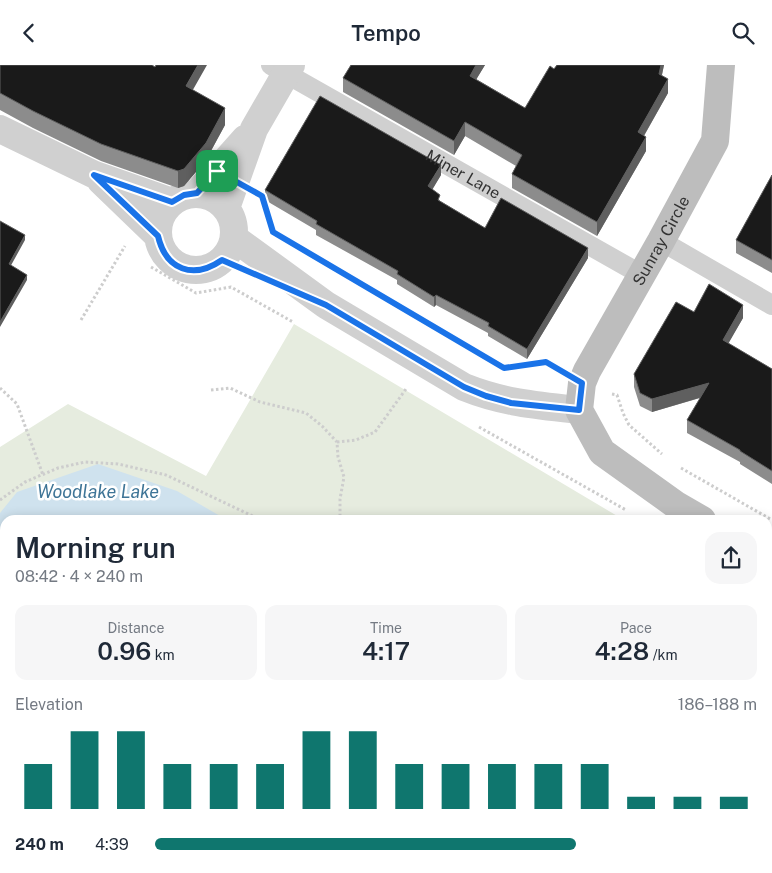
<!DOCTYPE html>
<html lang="en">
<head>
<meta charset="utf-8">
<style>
	:root { --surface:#fff; --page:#f6f6f7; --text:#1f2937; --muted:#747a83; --accent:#0f766e }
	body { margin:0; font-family:"Public Sans",sans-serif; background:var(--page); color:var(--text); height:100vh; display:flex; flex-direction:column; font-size:19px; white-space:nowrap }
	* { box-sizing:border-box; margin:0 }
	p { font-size:16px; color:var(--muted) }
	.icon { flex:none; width:28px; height:28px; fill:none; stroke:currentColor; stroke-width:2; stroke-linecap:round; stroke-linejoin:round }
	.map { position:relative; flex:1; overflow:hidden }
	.panel { position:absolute; left:0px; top:450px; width:772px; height:359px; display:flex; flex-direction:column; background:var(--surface); border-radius:15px 15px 0 0; box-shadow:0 2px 12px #0003 }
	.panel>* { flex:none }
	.pin { position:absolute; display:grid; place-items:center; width:42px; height:42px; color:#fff; margin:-21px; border-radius:10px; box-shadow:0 2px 8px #0006 }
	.round { display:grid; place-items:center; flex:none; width:52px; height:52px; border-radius:15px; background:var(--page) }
	.head { display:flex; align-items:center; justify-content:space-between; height:85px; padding:0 15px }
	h1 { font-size:28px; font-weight:600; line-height:38px }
	.metrics { display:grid; grid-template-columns:repeat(3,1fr); gap:8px; height:85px; padding:5px 15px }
	.metrics div { display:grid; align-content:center; border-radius:12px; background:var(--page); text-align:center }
	.metrics b { font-size:25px; font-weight:600 }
	.metrics small { font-size:14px; font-weight:400 }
	.metrics p { font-size:14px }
	.chart { height:140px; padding:10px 15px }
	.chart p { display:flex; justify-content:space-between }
	.chart svg { width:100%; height:90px; margin-top:5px; stroke:var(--accent); stroke-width:6 }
	ul { padding:0 15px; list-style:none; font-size:16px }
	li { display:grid; grid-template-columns:80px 60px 1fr; align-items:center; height:38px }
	li i { height:12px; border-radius:6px; background:var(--accent) }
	header { display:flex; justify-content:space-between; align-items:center; height:65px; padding:0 15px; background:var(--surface); font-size:22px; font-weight:600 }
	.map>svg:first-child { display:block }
</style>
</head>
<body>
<header><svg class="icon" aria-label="back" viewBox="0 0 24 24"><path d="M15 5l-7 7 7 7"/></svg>Tempo<svg class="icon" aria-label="search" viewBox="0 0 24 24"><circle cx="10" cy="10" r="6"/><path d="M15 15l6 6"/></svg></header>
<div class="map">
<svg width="772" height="808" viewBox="0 0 772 808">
	<rect width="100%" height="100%" fill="#fff"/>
	<path fill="#e6ecdf" d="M294,259L624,455H5V804H768V541L772,543V808H0V382L68,339L206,411Z"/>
	<path fill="#cfe2ee" d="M98,399L177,426L227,455H5V804H582L585,808H0V448L17,427Z"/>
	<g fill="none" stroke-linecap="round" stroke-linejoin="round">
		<path stroke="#cdcdcd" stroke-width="3" stroke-dasharray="2.5 2.5" stroke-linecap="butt" d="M263,135L271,160
			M319,194L497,299
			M151,202L196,228L231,222L293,257
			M81,255L125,181
			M510,302L546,297L554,302
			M0,323L17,339L43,410
			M211,325L230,323L260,337L306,348L322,361L337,377L338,392L344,412L340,434V455
			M612,329L617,330L623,348L629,360L662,389
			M479,362L626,445
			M337,377L356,375L375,367L406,324
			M681,403L772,455
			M0,435L25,417L58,403L85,397L118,399L166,410L261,455
			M768,531L772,533
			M768,803L772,806
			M643,808L647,804"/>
		<g stroke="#d0d0d0" stroke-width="20">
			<path id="s1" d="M271,0L642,210"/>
			<path d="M661,176L772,240"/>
		</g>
		<path stroke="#d0d0d0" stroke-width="28" d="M0,64L95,110L172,137
			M101,116L158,171
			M197,128L245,74
			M158 167a38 38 0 1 1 76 0a38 38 0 1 1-76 0Z
			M226,143L254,64L291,0
			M234,173L326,240L464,322C504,338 536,340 579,345"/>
		<g stroke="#bdbdbd" stroke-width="28">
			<path id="s2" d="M702,455L676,440L602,387L579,345L582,318L587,306L661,176L715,76L721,0"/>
			<path d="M768,493L772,495"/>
		</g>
	</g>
	<path fill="#8c8c8c" d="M0,0L193,25L225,60L206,95L184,121L178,123L101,96L33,63L0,45Z
		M351,0H485L476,14L525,43L557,0H664L662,10L668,28L644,71L646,86L597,171L512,123V109L516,101L465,71L454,90L343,27V13Z
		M441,110L432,124L440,136L485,163L588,193L527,294L488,271V268L436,240L434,242L397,219V215L316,170V165L265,135V125Z
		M772,110V208L736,188V175Z
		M694,247L743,253L728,278L772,304V419L740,399V397L687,368V355L700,333L652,347L640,341L634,322V309Z"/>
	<path fill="#5f5f5f" d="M198,0H207L186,37V21Z
		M476,0H485L470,25V11Z
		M661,0H664L659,23V9Z
		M668,14V28L638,81V67Z
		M225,43V60L206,95L184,121L178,123V106Z
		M465,57V71L454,90V76Z
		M646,72V86L597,171V157Z
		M441,100V110L428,132V121Z
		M25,170V175L9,204V199Z
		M588,183V193L527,294V284Z
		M27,210V215L0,262V257Z
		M436,230V240L434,242V232Z
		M743,240V253L723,288V275Z
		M709,318V330L652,347V334Z"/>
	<path fill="#1a1a1a" stroke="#5f5f5f" d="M0,0H152L155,2L156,0H198L186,21L225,43L206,78L184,104L178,106L101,79L33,46L0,28Z
		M351,0H476L470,11L525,43L550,1L554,4L557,0H661L659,9L668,14L638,67L646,72L597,157L512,109L522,90L465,57L454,76L343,13Z
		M320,31L441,100L428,121L440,130L438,135L485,163L501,133L588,183L527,284L488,261L489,258L436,230L434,232L397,209L398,206L316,159L317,156L265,125Z
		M772,110V195L736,175Z
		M0,156L25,170L9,199L27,210L0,257Z
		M709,219L743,240L723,275L772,304V406L740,386V385L687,355L709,318L652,334L640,328L634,309L676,237L694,247Z"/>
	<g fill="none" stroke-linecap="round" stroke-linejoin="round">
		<g stroke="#fff" stroke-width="10">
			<path id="route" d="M217,106L262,131L273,167L504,303L546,297L582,318L579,345L511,338L486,331L464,322L326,240L222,195C193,215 166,205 158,171L94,110L172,137L184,130L197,128Z"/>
		</g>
		<use href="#route" stroke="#1a73e8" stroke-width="6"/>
	</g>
	<g text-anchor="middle" stroke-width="5" stroke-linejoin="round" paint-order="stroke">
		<g font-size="16" fill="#333" stroke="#fff">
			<text dy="6" stroke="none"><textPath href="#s1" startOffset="221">Miner Lane</textPath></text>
			<text dy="6" stroke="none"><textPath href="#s2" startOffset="359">Sunray Circle</textPath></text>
		</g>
		<g font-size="18" font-style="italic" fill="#3f7597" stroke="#fff">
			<text x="98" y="433">Woodlake Lake</text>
		</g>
	</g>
</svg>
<div class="pin" style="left:217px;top:106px;background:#1e9e55"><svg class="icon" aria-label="arrive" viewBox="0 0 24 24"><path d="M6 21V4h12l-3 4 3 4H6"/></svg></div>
<section class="panel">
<div class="head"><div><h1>Morning run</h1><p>08:42 · 4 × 240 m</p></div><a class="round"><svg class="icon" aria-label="share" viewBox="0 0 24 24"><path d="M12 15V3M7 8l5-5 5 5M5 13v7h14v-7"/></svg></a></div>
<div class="metrics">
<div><p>Distance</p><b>0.96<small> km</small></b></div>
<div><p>Time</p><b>4:17</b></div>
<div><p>Pace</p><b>4:28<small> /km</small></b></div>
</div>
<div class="chart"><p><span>Elevation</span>186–188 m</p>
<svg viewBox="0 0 160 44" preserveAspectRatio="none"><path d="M5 44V22M15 44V6M25 44V6M35 44V22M45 44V22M55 44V22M65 44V6M75 44V6M85 44V22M95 44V22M105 44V22M115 44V22M125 44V22M135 44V38M145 44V38M155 44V38"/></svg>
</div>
<ul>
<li><b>240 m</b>4:39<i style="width:70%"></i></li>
</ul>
</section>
</div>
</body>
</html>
